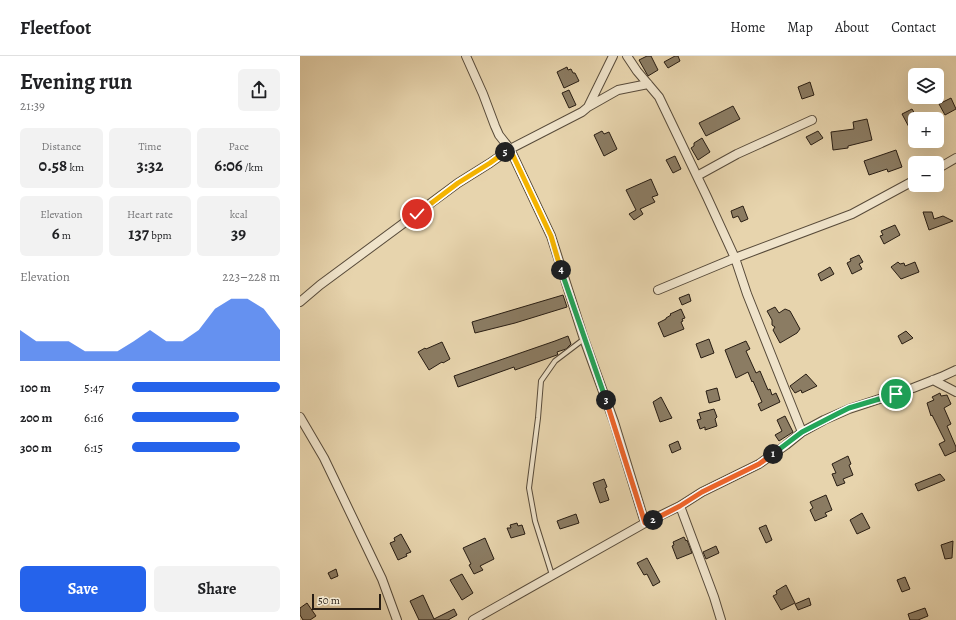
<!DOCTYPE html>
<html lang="en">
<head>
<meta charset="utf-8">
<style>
	:root { --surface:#fff; --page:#f2f2f2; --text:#202124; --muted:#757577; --line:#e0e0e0; --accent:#2563eb }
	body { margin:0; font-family:Alegreya,serif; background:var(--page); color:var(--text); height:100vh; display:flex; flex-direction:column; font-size:15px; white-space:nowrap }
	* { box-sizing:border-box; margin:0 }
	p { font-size:13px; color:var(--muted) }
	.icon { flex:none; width:22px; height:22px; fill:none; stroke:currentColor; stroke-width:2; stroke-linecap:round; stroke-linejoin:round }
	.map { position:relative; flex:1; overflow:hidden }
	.details { display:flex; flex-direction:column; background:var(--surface); width:300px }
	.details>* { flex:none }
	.tools { position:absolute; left:608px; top:12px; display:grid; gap:8px }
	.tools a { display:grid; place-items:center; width:36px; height:36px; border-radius:6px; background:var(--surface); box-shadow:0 4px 16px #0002; font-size:20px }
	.scale { position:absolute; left:12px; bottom:10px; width:69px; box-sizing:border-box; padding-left:4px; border:2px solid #281d13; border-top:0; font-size:11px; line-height:14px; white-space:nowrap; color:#281d13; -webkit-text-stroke:3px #efe3ca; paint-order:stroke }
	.pin { position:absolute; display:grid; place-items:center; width:34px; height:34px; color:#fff; margin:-17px; border:2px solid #fff; border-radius:50%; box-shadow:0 1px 4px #0007 }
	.km { position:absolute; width:20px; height:20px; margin:-10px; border-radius:50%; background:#222; color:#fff; font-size:11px; line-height:20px; text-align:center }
	.round { display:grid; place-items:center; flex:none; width:42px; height:42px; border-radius:6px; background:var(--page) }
	.head { display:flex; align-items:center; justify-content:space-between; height:68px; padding:0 20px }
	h1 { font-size:22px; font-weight:700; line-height:30px }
	.figures { display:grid; grid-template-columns:repeat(3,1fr); gap:6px; height:68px; padding:4px 20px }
	.figures div { display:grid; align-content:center; border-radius:6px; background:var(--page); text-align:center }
	.figures b { font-size:17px; font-weight:700 }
	.figures small { font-size:11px; font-weight:400 }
	.figures p { font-size:11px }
	.chart { height:112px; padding:8px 20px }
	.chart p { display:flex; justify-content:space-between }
	.chart svg { width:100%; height:72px; margin-top:4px; fill:var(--accent); opacity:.7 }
	.primary-button { display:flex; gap:8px; margin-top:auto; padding:8px 20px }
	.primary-button a { flex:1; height:46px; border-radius:6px; background:var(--accent); color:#fff; font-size:16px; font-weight:700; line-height:46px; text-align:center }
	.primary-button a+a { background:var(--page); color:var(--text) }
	ul { padding:0 20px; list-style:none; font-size:13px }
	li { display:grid; grid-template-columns:64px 48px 1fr; align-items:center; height:30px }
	li i { height:10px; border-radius:5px; background:var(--accent) }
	header { display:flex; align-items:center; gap:24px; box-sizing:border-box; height:56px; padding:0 20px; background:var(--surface); border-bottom:1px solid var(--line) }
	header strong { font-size:19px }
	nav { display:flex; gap:22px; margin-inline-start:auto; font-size:14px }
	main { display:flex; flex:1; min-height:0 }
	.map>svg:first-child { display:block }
</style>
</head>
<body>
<header>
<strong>Fleetfoot</strong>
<nav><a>Home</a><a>Map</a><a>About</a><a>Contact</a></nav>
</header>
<main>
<section class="details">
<div class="head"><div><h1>Evening run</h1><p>21:39</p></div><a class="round"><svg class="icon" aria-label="share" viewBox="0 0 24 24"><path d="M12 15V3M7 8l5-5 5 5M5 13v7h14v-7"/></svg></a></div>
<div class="figures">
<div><p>Distance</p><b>0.58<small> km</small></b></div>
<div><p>Time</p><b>3:32</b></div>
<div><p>Pace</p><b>6:06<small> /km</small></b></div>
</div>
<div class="figures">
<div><p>Elevation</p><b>6<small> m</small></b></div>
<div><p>Heart rate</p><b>137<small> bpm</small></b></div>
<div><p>kcal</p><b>39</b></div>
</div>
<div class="chart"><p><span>Elevation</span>223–228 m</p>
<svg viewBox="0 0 160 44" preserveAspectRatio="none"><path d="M0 44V25L10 32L20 32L30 32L40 38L50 38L60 38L70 32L80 25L90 32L100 32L110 25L120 12L130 6L140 6L150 12L160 25V44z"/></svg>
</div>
<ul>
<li><b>100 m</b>5:47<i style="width:100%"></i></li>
<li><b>200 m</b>6:16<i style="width:72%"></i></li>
<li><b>300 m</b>6:15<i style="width:73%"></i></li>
</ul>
<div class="primary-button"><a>Save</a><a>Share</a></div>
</section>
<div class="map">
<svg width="656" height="564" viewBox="0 0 656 564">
	<rect width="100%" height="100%" fill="#e7d4ad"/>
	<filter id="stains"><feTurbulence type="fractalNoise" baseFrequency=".005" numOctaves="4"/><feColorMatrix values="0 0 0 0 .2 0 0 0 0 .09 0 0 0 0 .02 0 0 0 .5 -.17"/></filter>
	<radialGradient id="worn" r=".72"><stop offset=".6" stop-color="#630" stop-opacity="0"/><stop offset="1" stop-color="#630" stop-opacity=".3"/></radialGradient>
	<path fill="#8b7c63" stroke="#281d13" d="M347,0H351L358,14L348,20L339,4Z
		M375,0H378L380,5L368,12L364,6Z
		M267,11L268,14L271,13L273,17H275L279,25L264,32L257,16Z
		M510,26L514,39L502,43L498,31Z
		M269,34L276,49L269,52L262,37Z
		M651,42L656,53L645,59L639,48Z
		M433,50L440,63L406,80L399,67Z
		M612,53L618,63H615V70L610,73L602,58Z
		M567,63L572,84L548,90V92L533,94L531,76L554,73L553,66Z
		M302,75L304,78L309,76L317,93L304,100L294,79Z
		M518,75L523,82L511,89L506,81Z
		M402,82L410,96L398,104L391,92L394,90V87Z
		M596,94L602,111L588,116L587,113L569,119L564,105Z
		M375,100L381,113L373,117L366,104Z
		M351,123L358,139L352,141L355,146L340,153L343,158L334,164L329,158L336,154L326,134Z
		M443,150L448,163L441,166L438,160L433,162L431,155Z
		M623,156H632L634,163L643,160L653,165L629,174Z
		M595,169L600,179L584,188L580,180L583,179L581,175Z
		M559,199L563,206L559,208L562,213L552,218L547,207L551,205L550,203Z
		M598,206L600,208L604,207L605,210L615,206L619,216L601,223L591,211Z
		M530,211L534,218L521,225L518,218Z
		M389,238L391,245L382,249L379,242Z
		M263,239L267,251L215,267L175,277L172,266Z
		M475,251L479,257L485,253L490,255L500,273L497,277L480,287L473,274L475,271L472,269V264L467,255Z
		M381,253L385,262L382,263L383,265L381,266L384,273L364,281L358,267L366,263V262L371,259L370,258Z
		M606,275L613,282L602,288L598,280Z
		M268,280L271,288L266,293L257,296L258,299H257L215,314L214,311L158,331L154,320L255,285Z
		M409,283L414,297L401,302L396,288Z
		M446,285L450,293L446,295L456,317L460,315L468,334L470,333L472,339L476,337L480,346L461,355L458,348L462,346L453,325L452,326L448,316L436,322L425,294Z
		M142,286L150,303L143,307L142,306L129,314L118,296L125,292L126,293Z
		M506,318L517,330L502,337L501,334L495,337L490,330Z
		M417,332L420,344L409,347L406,335Z
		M640,337L641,340L647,339L651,348L644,352L651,368L647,370L656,391V395L645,400L639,388L645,385L632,359L631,360L627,347L634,344L632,341Z
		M361,341L372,362L360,366L353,346Z
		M414,353L417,361L415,363L417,370L405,374V371L400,373L397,364L401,363L399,357Z
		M485,360L493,376L479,385L475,379L482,375L477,364Z
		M378,385L381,393L372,397L369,389Z
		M548,400L551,408L549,409L553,419L543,423L545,427L537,430L532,418L536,417L532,408Z
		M640,418L645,424L618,435L615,428Z
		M304,423L307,431L305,432L309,444L300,447L293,427Z
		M526,439L532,454L525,457L527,460L515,465L510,454L513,452L510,446Z
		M562,457L570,472L557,478L550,464Z
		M276,458L279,467L260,473L257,465Z
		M217,467L218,470L222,469L225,478L211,482L207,472H211L210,469Z
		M466,469L472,484L466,487L459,472Z
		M101,478L111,496L106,498L107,500L98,504L90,487L95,485L94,482Z
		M384,481L386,485L387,484L392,497L377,503L372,490L374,489L373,486Z
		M185,482L194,503L180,510L183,514L174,518L169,509L171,508L163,492Z
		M653,485L652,502L645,503L641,489Z
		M416,490L419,497L406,503L403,496Z
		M347,502L360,526L353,530L347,518L344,519L337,507Z
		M36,513L38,520L31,523L28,517Z
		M162,518L173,537L162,544L150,524Z
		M605,521L610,533L602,536L597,524Z
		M486,529L495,547L481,554L473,540L477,538L476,535Z
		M123,539L134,563L154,553L157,559L148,564H119L110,545Z
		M509,542L511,549L498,554L495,548Z
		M7,547L16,560L10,564H3L0,559V552Z
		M625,552L628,560L618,564H610L608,558Z"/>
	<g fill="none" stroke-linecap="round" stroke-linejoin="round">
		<g stroke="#584b3a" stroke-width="6">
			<path id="service" d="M252,519L235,465L229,432L238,362L241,325L255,305L284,283"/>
		</g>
		<g stroke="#584b3a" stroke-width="10">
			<path id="minor" d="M166,0L183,38L195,70L199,79L210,93L251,180L284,283L314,366L345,467
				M327,0L337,15L359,41L407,141L435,202L447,238L502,376
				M288,51L318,34L348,28
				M637,113L656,102
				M397,120L437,98L512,64
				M358,234L435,202L552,158L615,124
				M0,246L20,229L158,127L190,107L210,93L282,56L288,51L313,0
				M633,324L656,336
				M0,361L24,402L82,523L97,564
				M380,450L414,541L421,564
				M173,564L345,467L380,450L402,436L459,408L486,389L502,376L524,364L549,353L613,332L641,321L656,314"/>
		</g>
		<use href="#service" stroke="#efe3ca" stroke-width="4"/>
		<use href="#minor" stroke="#efe3ca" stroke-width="8"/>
	</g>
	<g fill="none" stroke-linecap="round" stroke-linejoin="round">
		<g stroke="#fff" stroke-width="8">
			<path id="split-1" d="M473,398L502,376L537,358L549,352L596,338"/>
		</g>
		<g stroke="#fff" stroke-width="8">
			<path id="split-2" d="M353,464L380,450L402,436L459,408L473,398"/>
		</g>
		<g stroke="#fff" stroke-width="8">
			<path id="split-3" d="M306,344L345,467L353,464"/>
		</g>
		<g stroke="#fff" stroke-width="8">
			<path id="split-4" d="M261,214L306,344"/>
		</g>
		<g stroke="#fff" stroke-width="8">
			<path id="split-5" d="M205,96L210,93L251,180L261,214"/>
		</g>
		<g stroke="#fff" stroke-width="8">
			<path id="split-6" d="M117,158L158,127L190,107L205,96"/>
		</g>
		<use href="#split-1" stroke="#22a559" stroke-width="5"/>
		<use href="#split-2" stroke="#f0652b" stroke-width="5"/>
		<use href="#split-3" stroke="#f0652b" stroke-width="5"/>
		<use href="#split-4" stroke="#22a559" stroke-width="5"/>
		<use href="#split-5" stroke="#f5b400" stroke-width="5"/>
		<use href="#split-6" stroke="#f5b400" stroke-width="5"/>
	</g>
	<rect width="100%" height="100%" filter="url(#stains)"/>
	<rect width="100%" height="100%" fill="url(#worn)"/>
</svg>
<div class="tools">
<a><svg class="icon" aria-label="layers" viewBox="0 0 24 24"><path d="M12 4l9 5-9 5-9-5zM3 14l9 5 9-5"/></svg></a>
<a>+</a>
<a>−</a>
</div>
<div class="scale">50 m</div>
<div class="pin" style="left:596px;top:338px;background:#1e9e55"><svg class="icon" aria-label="arrive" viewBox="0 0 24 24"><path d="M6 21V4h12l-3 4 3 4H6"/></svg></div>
<div class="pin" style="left:117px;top:158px;background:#d93025"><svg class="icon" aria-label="check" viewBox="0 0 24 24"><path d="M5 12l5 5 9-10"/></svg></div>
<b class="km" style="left:473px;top:398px">1</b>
<b class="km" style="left:353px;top:464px">2</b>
<b class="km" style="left:306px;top:344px">3</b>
<b class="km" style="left:261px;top:214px">4</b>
<b class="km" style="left:205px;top:96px">5</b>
</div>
</main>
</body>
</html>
